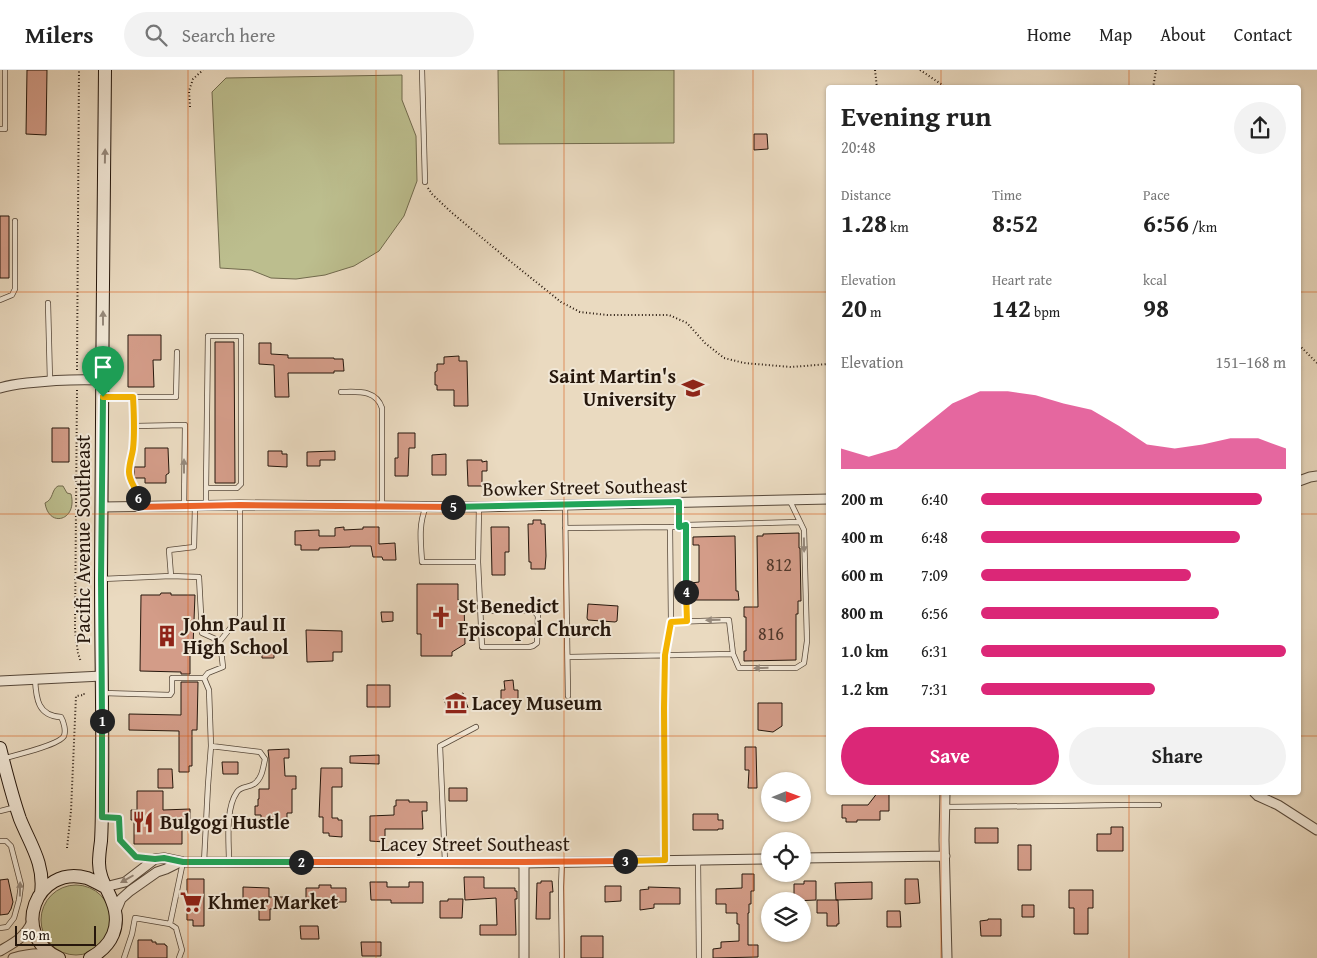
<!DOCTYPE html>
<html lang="en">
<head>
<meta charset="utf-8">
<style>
	:root { --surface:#fff; --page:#f2f2f2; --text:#222; --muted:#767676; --line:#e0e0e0; --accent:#db2777 }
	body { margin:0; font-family:"Gentium Book Plus",serif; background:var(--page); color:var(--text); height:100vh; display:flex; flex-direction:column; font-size:19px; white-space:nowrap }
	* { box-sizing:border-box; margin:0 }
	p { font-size:16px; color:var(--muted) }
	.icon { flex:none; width:28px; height:28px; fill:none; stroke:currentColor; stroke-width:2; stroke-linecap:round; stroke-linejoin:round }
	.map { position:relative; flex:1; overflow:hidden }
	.side { position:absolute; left:826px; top:15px; width:475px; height:710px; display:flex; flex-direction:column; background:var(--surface); border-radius:5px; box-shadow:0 1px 4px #0004 }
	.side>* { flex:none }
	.needle { width:32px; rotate:89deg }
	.controls { position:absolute; left:761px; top:702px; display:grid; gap:10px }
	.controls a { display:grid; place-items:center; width:50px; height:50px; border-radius:50%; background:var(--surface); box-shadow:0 1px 4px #0004; font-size:25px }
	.scale { position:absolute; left:15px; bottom:12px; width:81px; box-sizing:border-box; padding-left:5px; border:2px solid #26170c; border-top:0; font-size:14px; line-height:18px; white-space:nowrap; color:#26170c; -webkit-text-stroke:4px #f1e7d6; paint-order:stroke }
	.pin { position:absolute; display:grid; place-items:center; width:42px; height:42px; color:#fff; margin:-51px -21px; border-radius:50% 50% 50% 0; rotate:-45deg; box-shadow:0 0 5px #0007 }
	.pin .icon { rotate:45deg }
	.km { position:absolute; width:25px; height:25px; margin:-12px; border-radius:50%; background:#222; color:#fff; font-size:14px; line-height:25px; text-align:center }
	.round { display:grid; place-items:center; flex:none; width:52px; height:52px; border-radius:26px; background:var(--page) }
	.head { display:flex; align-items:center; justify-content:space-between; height:85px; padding:0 15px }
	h1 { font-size:28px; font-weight:800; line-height:38px }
	.figures { display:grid; grid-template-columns:repeat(3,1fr); gap:8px; height:85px; padding:5px 15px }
	.figures div { display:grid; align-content:center }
	.figures b { font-size:25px; font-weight:800 }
	.figures small { font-size:14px; font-weight:400 }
	.figures p { font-size:14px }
	.chart { height:140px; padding:10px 15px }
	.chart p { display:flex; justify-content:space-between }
	.chart svg { width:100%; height:90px; margin-top:5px; fill:var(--accent); opacity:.7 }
	.button { display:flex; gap:10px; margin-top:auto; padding:10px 15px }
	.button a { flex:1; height:58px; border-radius:30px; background:var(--accent); color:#fff; font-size:20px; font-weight:800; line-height:58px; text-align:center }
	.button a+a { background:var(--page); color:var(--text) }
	ul { padding:0 15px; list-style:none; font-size:16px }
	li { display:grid; grid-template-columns:80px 60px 1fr; align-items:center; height:38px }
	li i { height:12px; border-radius:6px; background:var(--accent) }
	header { display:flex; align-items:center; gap:30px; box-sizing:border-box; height:70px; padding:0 25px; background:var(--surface); border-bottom:1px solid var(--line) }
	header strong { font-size:24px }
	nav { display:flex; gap:28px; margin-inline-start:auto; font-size:18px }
	.search { width:350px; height:45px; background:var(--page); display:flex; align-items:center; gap:12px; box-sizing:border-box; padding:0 18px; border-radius:28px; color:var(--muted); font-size:19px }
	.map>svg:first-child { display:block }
</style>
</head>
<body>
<header>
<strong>Milers</strong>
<div class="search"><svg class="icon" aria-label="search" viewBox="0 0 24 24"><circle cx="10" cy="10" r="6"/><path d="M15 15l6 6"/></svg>Search here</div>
<nav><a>Home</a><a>Map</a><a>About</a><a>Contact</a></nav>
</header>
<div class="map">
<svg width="1317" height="888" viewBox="0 0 1317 888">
	<rect width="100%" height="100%" fill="#eadac0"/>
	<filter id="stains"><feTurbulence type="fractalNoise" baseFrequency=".004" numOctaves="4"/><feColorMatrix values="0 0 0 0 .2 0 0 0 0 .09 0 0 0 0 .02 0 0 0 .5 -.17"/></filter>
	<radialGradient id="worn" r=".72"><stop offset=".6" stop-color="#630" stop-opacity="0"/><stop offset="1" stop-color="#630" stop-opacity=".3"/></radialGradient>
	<path fill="#bcbe8e" stroke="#716a4d" d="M498,0H674V73L499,74Z
		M402,5V30L416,66L417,111L404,146L379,181L354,196L325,205L296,209L271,208L251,200L220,198L212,22L226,8Z
		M58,416H63L67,423L71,424C78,450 49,459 45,433C54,429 51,420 58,416Z
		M41 850a35 35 0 1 1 70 0a35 35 0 1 1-70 0Z"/>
	<path fill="#d39c88" stroke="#26170c" d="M27,0H47L46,65L26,64Z
		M754,64H767L768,79L754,80Z
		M0,146H9V208H0Z
		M128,265H161V290H153L154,317H128Z
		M215,272H234L235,413H215Z
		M259,273H271V284L288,285V288H334V289H343L344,301H334V303H288L289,327H275L274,295L259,294Z
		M459,286V291H467L468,336H454V320H437V315H435V302L437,301V294H444V287Z
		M52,358H69V392H52Z
		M398,363H415V378H409L408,406H395V388H398Z
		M145,378H168L169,403L166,405V413H145V408H134V397H145Z
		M268,381H282V384H287V397L268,396Z
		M335,381V390H320V396H307V382Z
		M446,384V405H432V385Z
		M467,390H482V392L487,391V401H482V416H468Z
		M533,450H541V454H545L546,486L545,499H531V492H529L528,454H533Z
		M344,457V460L363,459V457H379V474L395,473L396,490H383L382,487H373L371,476H350V477L319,478V480H301V475H295V461L319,460V466H335V458Z
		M491,457H509V482H505V505H492Z
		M799,463V478H800L801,531H798V544H796V590L744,591V581H746V547H744V537H758L757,466H763V464Z
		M735,466L736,521H738L739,530H691V513L699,512V475H693V467Z
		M417,514H458V530L464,531L465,574L452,582V586H421V564H417Z
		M161,523H171V525H195L193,576H190V604H181V602L140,601L141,525H160Z
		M588,534L618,536L617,551L615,552L588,550L587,548Z
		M381,542H393V551L382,552Z
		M306,560L342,561V582H333V591L307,592Z
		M262,576H274V588H262Z
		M513,610L514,620H518V638H501V620H505L504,611Z
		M181,612H198L197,660H192V696H189V702H179V661L129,660V644L181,645Z
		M367,615H390V637H367Z
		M463,623L468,638L449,644L444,629Z
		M758,633H782V656L773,662L758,660Z
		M745,677H756L757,718H748L749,700H745Z
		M289,679V688H284L285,706H296V719H292V743H287V750H274V752H261V745H255V736H258V729H259V719H269V689L268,680Z
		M379,685V694L350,693V686Z
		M222,692H238V704H223Z
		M321,698H342V717H332V748H338V750H342V767L329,766V763H323V747H319Z
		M158,699H172L173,718H158Z
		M449,718H467V731H449Z
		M137,721H163V740L190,739V750H182V774H134V750H131V740H137Z
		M878,722H889V741H880V750H857V752H846V748H842V735H868Z
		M396,730H409V732H427V741H422L423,759H385V772L370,771V746L394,745V736H396Z
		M693,744H718V750H723V759H718V760H693Z
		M1111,757H1123V781H1097V764H1111Z
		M975,758H998V773H975Z
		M1018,775H1031V800H1018Z
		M742,804H754V821H751V834H749V843H748V875H758V887L713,888V879L721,878V872L739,871V854H737V843H726V834H716V819L742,818Z
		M464,807H484V818H515V821H517V829H515L516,865H480V855H497L496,828L465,830Z
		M8,809L13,832L11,839L8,844L0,845V810Z
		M187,809H204V856H193V850H187Z
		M905,809H918L920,833L905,834Z
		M541,811H552L553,822H550V849H536L537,813H541Z
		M804,811H816V830L794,831V814H804Z
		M370,812H387V817H409V812H423V833H391V830H371Z
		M872,812V829L836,830L835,813Z
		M319,815H331V818H346V832H337L338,838L322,839L321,833H306V818H319Z
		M605,816H621V831L605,832Z
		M243,817L269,818V827H283V839H270V850H259V831L243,830Z
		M648,817L680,818V834H654V838L640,840V820L649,819Z
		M1069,820H1093V838H1088V864H1074V838H1069Z
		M448,829H463L462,848H440V831H448Z
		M817,830H838L839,854H837V856H827V843H817Z
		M1022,835H1034V847H1022Z
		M887,841H900L901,857H887Z
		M988,849H1001V866H981L980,851L988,850Z
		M300,856H318L319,869H301Z
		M581,866H603V888H581Z
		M138,870H152V872H156V874H165V875L167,876V888H138Z
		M361,872H381V886H362Z"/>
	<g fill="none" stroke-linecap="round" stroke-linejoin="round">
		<g stroke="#574839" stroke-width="6">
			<path id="lane" d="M422,0L425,112
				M0,59H5V0
				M0,230L12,225L15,219V151
				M48,233L50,311
				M341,322C357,322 376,319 382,338V436
				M104,327H176L177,282
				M133,327L135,356L133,381L129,400L130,408L132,415L136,420L138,436
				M135,356L185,355L184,436
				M679,432V457
				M206,435V418L208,266H241V414L237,418H206
				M565,435L568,626
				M426,437C418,454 421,474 422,492H478
				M479,437L478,492L482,577H529L533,576L537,573L538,546L534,541L517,540L480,541
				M686,455L687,551
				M565,458L670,457
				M102,509L171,506
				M220,571L240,546V435
				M733,584L739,598H796L804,593L807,571L804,460L790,431
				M568,587L733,584L729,550L671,552
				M103,623L170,625L172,622V608H204L208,603L223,597L220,571L202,563L199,507L171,506L169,480L194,477L195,437
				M211,676L260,682L265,689C263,698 262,709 254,714C248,718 241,716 237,722C225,739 229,772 229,792
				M5,688C16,685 59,675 64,666C66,661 64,652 61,647C38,646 36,629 35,609
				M945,737L1060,736L1121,735H1159
				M0,741L16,737
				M103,747L119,748L120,770L136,787L154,789
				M0,771H6L11,776L21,815L19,830L14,848L7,857L0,858
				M665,790L664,638L665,585L671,552L670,457H679L686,455L799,452
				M698,790L699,888
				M204,792L208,715L211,676L209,620L204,608
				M445,792L440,676L476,657
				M170,854L176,858L182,880L179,888
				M124,888L132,864L135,848L170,854L183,792
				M562,888L561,817L562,792"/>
		</g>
		<g stroke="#574839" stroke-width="11">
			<path id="street" d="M0,318C9,315 18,314 27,313C53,310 78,309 103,310
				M1299,411L1310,407L1317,406
				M102,437L240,435L479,437L829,429
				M0,611L102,606
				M945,722L944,770L947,888
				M1254,722L1258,726L1278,735L1317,760
				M802,788L945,786
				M524,793V888
				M105,817L125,812L155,789L164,788L183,792L524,793L770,789
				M116,841L121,829L130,821L157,802L166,799L180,792
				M0,881C15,872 24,868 32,852
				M13,888C26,884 38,882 52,885"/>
		</g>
		<g stroke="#26170c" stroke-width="14">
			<path id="secondary" d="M0,678C6,702 12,726 20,749C30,774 45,794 41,823
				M59,888C9,865 36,794 87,808C93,810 99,814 105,817
				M90,888C112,876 122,856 112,831C107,818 99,808 99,793C99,786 100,778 101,771C102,754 102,738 102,721C103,650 101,579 101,508C101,339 104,169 105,0"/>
		</g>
		<path stroke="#26170c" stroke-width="2" stroke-dasharray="1 2.5" stroke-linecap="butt" d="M875,0L877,18
			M920,0L947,18
			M1153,18L1156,0
			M190,37L189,21L193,9L203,0
			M428,118L432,124L451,142L505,187L561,232L580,242L607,245H669L687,253L705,273L724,288L744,293L791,297L829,294
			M1299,275L1317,293
			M77,300L79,0
			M77,320L75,560L78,583L81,592
			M67,778L71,741L76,626L84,625V621"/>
		<use href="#lane" stroke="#f1e7d6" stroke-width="4.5"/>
		<use href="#street" stroke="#f1e7d6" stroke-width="9"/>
		<use href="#secondary" stroke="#f1e7d6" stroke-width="12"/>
	</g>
	<defs><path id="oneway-solid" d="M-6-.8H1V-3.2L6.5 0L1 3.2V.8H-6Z" transform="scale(1.25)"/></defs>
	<g fill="#96897b">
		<use href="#oneway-solid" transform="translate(105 86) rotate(-89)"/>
		<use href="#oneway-solid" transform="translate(103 248) rotate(-90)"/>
		<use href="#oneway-solid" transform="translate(184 396) rotate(-90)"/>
		<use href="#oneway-solid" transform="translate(804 475) rotate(89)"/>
		<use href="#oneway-solid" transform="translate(713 550) rotate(178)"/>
		<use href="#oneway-solid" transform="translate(761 598) rotate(179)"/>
		<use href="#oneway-solid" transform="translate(127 809) rotate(150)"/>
		<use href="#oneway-solid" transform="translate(20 819) rotate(-89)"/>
	</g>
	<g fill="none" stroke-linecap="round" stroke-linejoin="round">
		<g stroke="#fff" stroke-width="10">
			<path id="split-1" d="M102,651L101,509L103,327"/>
		</g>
		<g stroke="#fff" stroke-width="10">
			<path id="split-2" d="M102,651V747L119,748L120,770L136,787L155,789L164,788L183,792H301"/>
		</g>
		<g stroke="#fff" stroke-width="10">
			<path id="split-3" d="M301,792H524L625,791"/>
		</g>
		<g stroke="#fff" stroke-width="10">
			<path id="split-4" d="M625,791L665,790L664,638L665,585L671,552L687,551L686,522"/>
		</g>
		<g stroke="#fff" stroke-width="10">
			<path id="split-5" d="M453,437L679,432V457L686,455V522"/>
		</g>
		<g stroke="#fff" stroke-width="10">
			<path id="split-6" d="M138,428V437L240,435L453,437"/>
		</g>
		<g stroke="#fff" stroke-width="10">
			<path id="split-7" d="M103,327H133C134,345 135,361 133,379C132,386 129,394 129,402C129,412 137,418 138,428"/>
		</g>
		<use href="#split-1" stroke="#22a559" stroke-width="6"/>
		<use href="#split-2" stroke="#22a559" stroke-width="6"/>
		<use href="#split-3" stroke="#f0652b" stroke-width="6"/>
		<use href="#split-4" stroke="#f5b400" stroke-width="6"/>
		<use href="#split-5" stroke="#22a559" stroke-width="6"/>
		<use href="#split-6" stroke="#f0652b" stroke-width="6"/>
		<use href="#split-7" stroke="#f5b400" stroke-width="6"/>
	</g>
	<path fill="none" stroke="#d5520c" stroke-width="1" stroke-opacity="0.55" d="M188,0V888M376,0V888M564,0V888M753,0V888M941,0V18M1129,0V18M0,222H829M1299,222H1317M0,444H829M1299,444H1317M0,666H829M1299,666H1317M941,722V888M1129,722V888"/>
	<defs>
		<g id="university-bare" transform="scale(1.725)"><path d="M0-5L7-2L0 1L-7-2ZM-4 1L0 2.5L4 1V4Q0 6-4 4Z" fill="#8f2418" stroke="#f1e7d6" stroke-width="2.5" paint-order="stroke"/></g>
		<g id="church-bare" transform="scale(1.725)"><path d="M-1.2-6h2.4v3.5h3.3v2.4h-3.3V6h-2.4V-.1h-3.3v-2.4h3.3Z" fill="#8f2418" stroke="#f1e7d6" stroke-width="2.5" paint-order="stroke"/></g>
		<g id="building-bare" transform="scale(1.725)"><path d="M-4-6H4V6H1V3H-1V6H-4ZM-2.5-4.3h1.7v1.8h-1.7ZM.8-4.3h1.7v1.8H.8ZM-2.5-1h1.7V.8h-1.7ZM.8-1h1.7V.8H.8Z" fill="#8f2418" stroke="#f1e7d6" stroke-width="2.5" paint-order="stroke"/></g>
		<g id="museum-bare" transform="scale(1.725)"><path d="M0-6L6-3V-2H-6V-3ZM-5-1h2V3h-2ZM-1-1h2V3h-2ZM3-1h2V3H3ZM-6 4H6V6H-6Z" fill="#8f2418" stroke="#f1e7d6" stroke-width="2.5" paint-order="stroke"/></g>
		<g id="restaurant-bare" transform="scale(1.725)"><path d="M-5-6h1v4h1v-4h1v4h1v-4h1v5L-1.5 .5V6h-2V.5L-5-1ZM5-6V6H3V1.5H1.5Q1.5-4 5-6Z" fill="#8f2418" stroke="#f1e7d6" stroke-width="2.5" paint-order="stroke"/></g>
		<g id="supermarket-bare" transform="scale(1.725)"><path d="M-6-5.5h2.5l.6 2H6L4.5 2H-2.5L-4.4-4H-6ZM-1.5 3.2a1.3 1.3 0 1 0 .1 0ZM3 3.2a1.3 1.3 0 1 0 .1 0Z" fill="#8f2418" stroke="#f1e7d6" stroke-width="2.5" paint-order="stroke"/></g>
	</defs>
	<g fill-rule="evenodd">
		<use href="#university-bare" x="693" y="318"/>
		<use href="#church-bare" x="441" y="547"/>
		<use href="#building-bare" x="167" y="566"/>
		<use href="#museum-bare" x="456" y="633"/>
		<use href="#restaurant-bare" x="143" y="752"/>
		<use href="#supermarket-bare" x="191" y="832"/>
	</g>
	<g text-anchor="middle" stroke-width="4" stroke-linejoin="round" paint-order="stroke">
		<g font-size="18" fill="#51382b">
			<text x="779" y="501">812</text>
			<text x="771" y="570">816</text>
		</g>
		<g font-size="20" font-weight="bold" fill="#26170c" stroke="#f1e7d6" text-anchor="start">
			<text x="676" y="313" text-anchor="end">Saint Martin's<tspan x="676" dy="23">University</tspan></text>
			<text x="458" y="543">St Benedict<tspan x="458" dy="23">Episcopal Church</tspan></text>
			<text x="183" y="561">John Paul II<tspan x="183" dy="23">High School</tspan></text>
			<text x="472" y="640">Lacey Museum</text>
			<text x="160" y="759">Bulgogi Hustle</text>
			<text x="208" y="839">Khmer Market</text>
		</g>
		<g font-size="20" fill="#26170c" stroke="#f1e7d6">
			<text transform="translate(585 417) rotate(-1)" y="7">Bowker Street Southeast</text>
			<text transform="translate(83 469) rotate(-90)" y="7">Pacific Avenue Southeast</text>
			<text x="475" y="781">Lacey Street Southeast</text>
		</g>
	</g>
	<rect width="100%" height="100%" filter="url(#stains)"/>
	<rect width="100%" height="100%" fill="url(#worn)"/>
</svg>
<div class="controls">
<a><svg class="needle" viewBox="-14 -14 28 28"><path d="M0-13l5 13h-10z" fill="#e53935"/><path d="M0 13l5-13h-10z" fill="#767676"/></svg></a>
<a><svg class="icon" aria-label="locate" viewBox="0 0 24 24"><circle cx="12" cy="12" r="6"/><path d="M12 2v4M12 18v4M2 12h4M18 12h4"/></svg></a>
<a><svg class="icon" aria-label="layers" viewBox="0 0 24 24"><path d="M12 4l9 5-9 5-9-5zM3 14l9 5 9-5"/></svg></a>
</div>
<div class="scale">50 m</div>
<div class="pin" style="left:103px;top:327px;background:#1e9e55"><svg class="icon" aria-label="arrive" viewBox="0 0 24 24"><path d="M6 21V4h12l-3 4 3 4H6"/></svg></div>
<b class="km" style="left:102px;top:651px">1</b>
<b class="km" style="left:301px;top:792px">2</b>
<b class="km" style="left:625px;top:791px">3</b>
<b class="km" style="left:686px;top:522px">4</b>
<b class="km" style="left:453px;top:437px">5</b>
<b class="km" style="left:138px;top:428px">6</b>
<section class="side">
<div class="head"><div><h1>Evening run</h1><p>20:48</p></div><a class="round"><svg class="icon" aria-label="share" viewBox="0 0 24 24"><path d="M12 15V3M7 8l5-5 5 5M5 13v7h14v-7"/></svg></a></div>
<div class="figures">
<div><p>Distance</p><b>1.28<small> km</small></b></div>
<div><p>Time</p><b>8:52</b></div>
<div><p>Pace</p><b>6:56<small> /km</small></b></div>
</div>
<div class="figures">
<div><p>Elevation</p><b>20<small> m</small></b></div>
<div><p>Heart rate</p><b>142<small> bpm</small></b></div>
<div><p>kcal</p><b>98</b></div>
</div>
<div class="chart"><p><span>Elevation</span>151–168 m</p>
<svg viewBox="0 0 160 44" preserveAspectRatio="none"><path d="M0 44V34L10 38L20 34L30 23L40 12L50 6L60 6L70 8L80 12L90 15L100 23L110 32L120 34L130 32L140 29L150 29L160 34V44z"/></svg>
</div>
<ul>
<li><b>200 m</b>6:40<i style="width:92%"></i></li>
<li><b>400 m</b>6:48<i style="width:85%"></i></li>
<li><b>600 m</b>7:09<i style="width:69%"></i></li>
<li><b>800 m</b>6:56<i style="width:78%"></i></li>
<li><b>1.0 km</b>6:31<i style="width:100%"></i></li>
<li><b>1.2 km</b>7:31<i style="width:57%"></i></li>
</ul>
<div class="button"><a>Save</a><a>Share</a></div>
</section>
</div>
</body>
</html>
